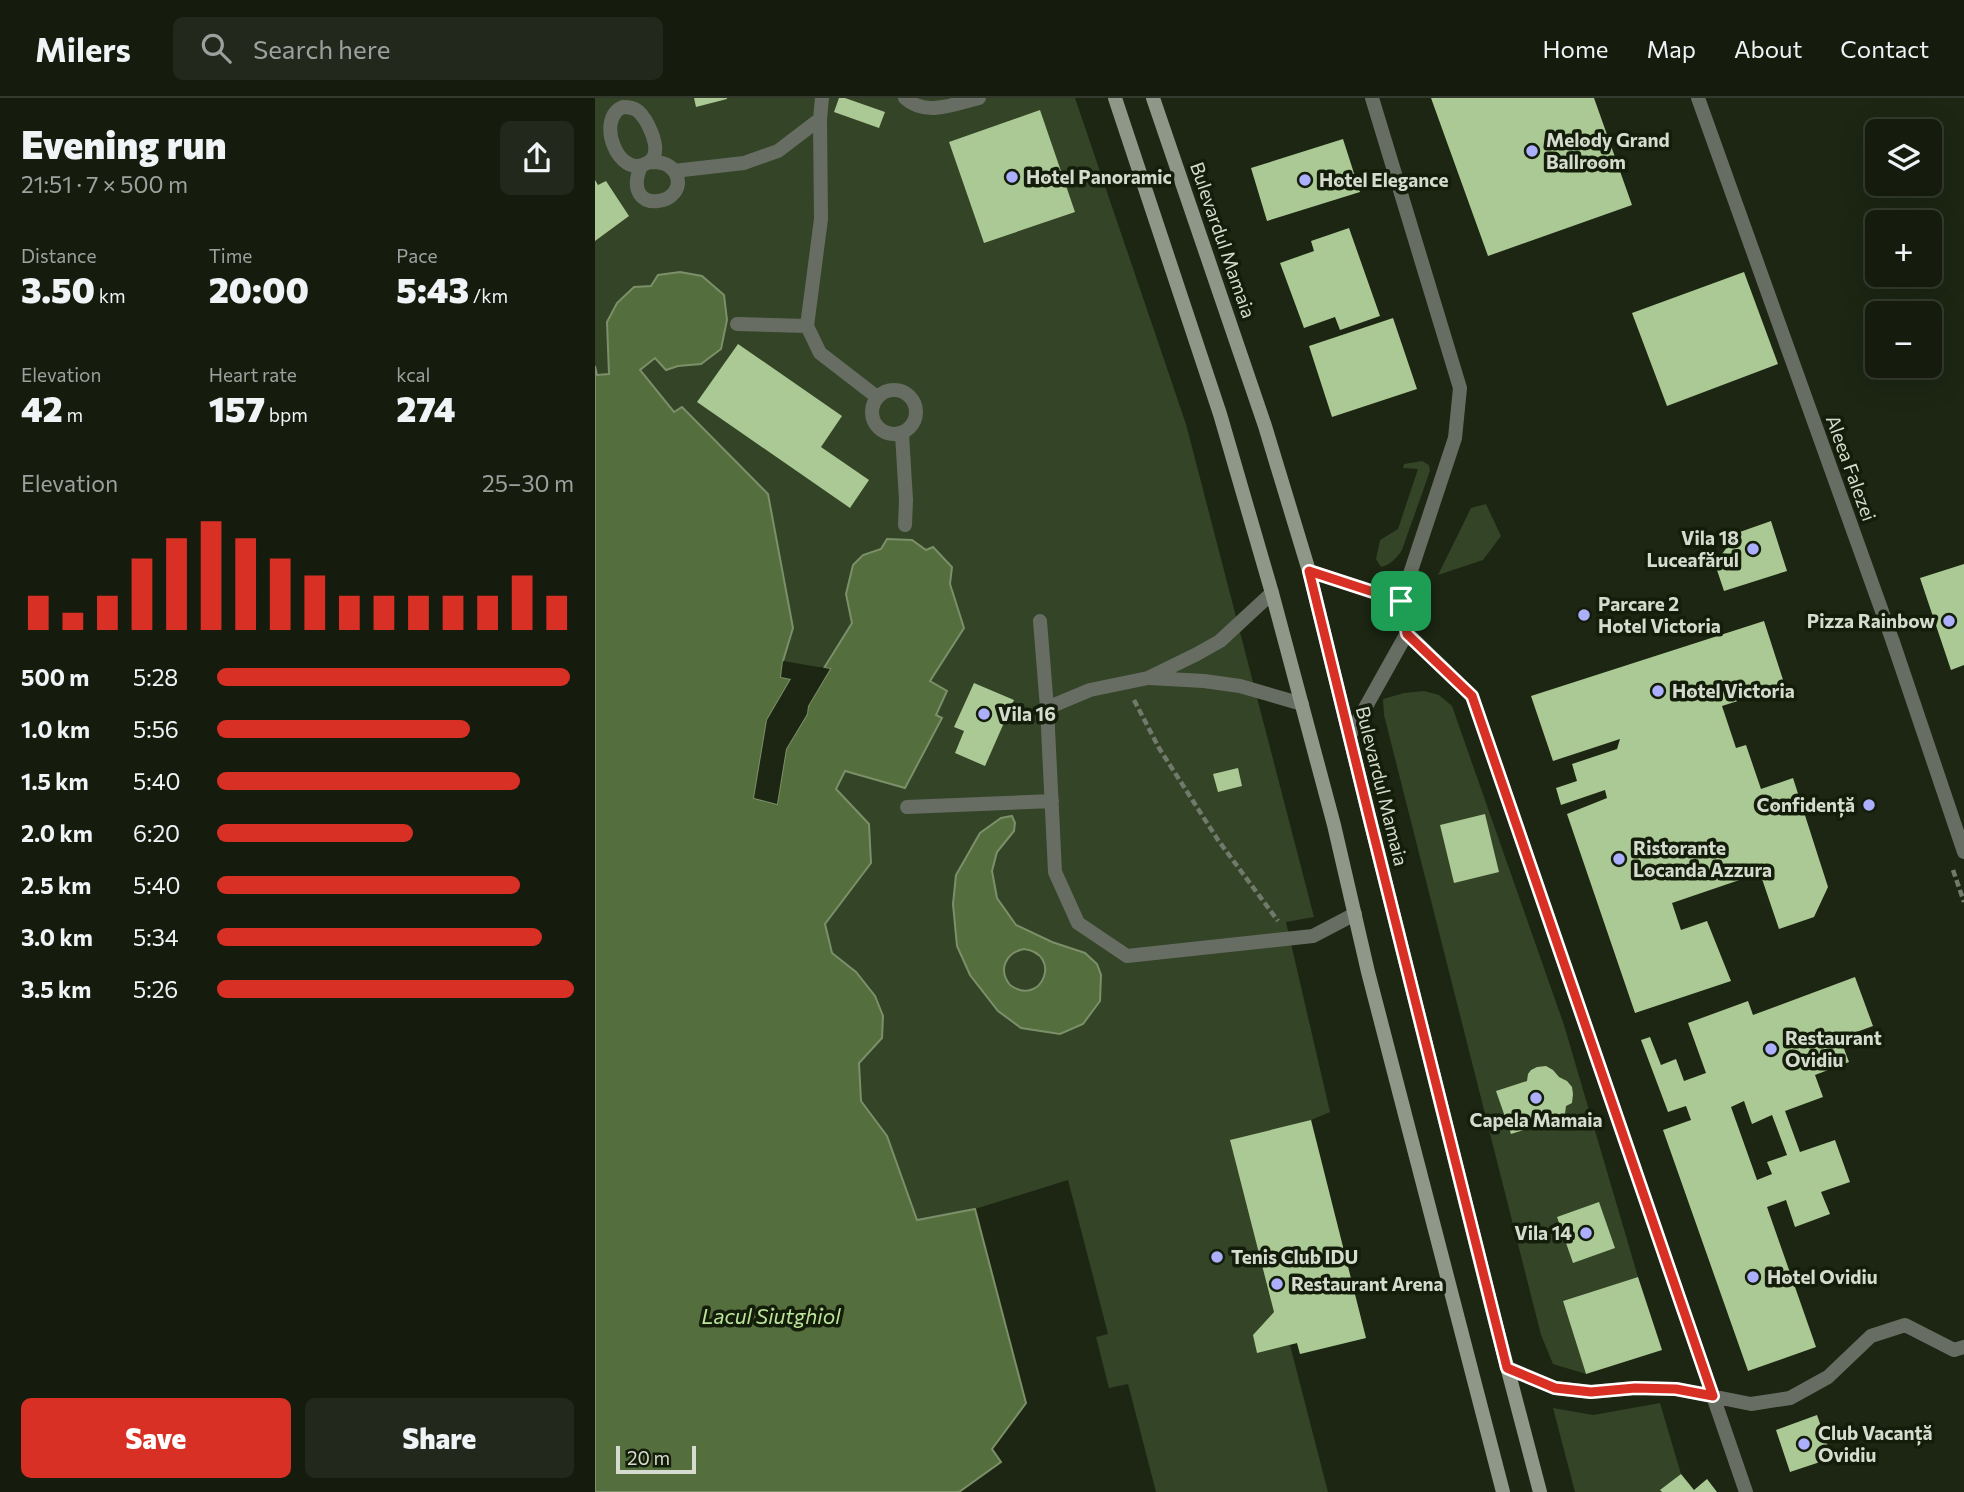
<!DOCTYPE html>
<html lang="en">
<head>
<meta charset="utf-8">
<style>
	:root { --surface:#151c0e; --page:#22291c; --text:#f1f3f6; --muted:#9da19e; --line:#343a2e; --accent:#d93025 }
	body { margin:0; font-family:Commissioner,sans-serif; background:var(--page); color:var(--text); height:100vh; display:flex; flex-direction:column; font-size:26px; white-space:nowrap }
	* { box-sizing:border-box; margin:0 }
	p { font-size:23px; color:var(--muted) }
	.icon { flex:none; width:38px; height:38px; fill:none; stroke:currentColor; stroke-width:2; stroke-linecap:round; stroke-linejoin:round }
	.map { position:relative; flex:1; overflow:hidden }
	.side { display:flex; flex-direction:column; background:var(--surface); width:595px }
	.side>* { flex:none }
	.buttons { position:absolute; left:1270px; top:21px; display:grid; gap:14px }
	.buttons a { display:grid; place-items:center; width:77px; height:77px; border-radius:10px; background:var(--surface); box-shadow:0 7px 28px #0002,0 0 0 2px var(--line); font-size:35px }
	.scale { position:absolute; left:21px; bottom:18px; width:80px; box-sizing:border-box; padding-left:7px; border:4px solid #d5dccf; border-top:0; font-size:19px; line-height:24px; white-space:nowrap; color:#d5dccf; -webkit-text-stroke:5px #131d0a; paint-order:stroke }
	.pin { position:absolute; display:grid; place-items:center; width:60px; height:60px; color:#fff; margin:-30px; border-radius:14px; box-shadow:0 4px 10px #0006 }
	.round { display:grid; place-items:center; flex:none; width:74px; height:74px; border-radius:10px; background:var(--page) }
	.overview { display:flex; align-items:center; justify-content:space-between; height:119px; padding:0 21px }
	h1 { font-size:38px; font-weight:800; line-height:52px }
	.stats { display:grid; grid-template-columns:repeat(3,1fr); gap:10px; height:119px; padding:7px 21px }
	.stats div { display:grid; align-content:center }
	.stats b { font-size:35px; font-weight:800 }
	.stats small { font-size:19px; font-weight:400 }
	.stats p { font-size:19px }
	.chart { height:196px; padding:14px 21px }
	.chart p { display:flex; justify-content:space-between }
	.chart svg { width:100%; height:126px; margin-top:7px; stroke:var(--accent); stroke-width:6 }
	.button { display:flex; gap:14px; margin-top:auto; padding:14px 21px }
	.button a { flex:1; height:80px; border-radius:10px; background:var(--accent); color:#fff; font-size:28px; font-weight:800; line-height:80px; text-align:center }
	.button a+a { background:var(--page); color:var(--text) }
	ul { padding:0 21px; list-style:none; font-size:23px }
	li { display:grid; grid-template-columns:112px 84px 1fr; align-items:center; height:52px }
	li i { height:18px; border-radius:9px; background:var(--accent) }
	header { display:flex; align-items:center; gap:42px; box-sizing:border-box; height:98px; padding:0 35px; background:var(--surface); border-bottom:2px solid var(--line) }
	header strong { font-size:33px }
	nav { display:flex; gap:38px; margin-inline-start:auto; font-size:24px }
	.search { width:490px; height:63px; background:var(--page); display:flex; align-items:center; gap:18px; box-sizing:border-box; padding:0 24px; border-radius:10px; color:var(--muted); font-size:26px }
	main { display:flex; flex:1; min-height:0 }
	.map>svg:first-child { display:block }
</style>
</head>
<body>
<header>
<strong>Milers</strong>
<div class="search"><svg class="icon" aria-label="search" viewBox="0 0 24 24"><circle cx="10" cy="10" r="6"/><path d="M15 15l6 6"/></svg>Search here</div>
<nav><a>Home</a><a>Map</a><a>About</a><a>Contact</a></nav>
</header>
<main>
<section class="side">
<div class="overview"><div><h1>Evening run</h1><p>21:51 · 7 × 500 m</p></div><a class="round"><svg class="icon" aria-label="share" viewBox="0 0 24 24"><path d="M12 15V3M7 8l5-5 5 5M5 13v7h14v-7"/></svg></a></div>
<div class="stats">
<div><p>Distance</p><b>3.50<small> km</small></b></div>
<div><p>Time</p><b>20:00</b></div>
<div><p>Pace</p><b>5:43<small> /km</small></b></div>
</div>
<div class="stats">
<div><p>Elevation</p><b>42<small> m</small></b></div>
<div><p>Heart rate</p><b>157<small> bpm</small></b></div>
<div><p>kcal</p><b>274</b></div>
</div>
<div class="chart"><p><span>Elevation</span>25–30 m</p>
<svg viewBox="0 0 160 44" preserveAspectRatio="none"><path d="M5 44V32M15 44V38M25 44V32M35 44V19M45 44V12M55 44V6M65 44V12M75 44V19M85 44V25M95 44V32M105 44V32M115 44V32M125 44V32M135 44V32M145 44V25M155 44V32"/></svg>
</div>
<ul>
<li><b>500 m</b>5:28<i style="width:99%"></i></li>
<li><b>1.0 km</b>5:56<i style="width:71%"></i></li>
<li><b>1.5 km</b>5:40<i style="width:85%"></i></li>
<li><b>2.0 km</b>6:20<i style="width:55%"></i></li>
<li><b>2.5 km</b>5:40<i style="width:85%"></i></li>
<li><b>3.0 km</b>5:34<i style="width:91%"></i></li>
<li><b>3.5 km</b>5:26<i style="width:100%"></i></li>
</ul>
<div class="button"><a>Save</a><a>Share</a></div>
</section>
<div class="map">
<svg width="1369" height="1394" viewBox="0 0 1369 1394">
	<rect width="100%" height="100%" fill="#1c2613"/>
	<path fill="#344427" d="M0,0H480L591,326L719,819L691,824L735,1014L716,1022L771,1240L705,1256L702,1245L695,1247L733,1394H561L533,1286L514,1290L501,1239L513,1236L473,1082L380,1111L322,1123L292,1038L266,1003L264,965L275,954L280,898L261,874L237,855L230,826L276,765L274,726L241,691L251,673L310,690L346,620L340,617L334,583L369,530L355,486L357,469L331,452L286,451L268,457L251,496L257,525L229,570L188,563L198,530L79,314L45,272L60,260L72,272L83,268L105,266L56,188L12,224L14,276L2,277L0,268Z
		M827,363L834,367L835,373L807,452C802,460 795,467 786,469L781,461L785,442L803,431L823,371L808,370L809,366Z
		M891,406L906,438L888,462L843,477L876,410Z
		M829,593L844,597L857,608L969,927L1043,1179L968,1203L991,1276L958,1266L946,1237L789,617L788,601L809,595Z
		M1065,1305L1086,1376L1066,1392L1067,1394H980L958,1310L998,1317Z"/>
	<path fill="#546e3d" stroke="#7b8f69" stroke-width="2" fill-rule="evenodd" d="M85,174L107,178L129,197L132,222L126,251L106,266L83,268L71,272L60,260L45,272L79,314L87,309L173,396L198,530L188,563L186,579L196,581L172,622L159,700L182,706L191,651L212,616L213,608L235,571L229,570L257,525L251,496L258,467L268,457L286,451L292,441L317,442L331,452L338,449L357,469L355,486L369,530L335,583L352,593L341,617L347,620L310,690L250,673L241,691L274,726L276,765L230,826L237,855L261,874L280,898L288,918L287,940L264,965L266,1003L292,1038L322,1122L380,1111L431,1305L397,1351L406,1364L364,1394H0V268L2,277L14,276L12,224L22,205L39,189L56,188L63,177Z
		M417,718L420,725L419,733L402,754L397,773L402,800L421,827L457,844L490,855L502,866L506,877L505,903L488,926L465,936L426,930L403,913L375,877L362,848L358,806L361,777L385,735L406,720ZM429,851C468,856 447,910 415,887C403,872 410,855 429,851Z"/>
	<path fill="#1c2613" d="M188,563L191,564L190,576L198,578L200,581L175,624L163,698L179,702L187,650L208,615L210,606L230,574L226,572L225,569L235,571L213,608L212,616L191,651L182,706L159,700L172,622L196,581L186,579Z"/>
	<path fill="#abc994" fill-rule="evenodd" d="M99,0H132V1L101,9Z
		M244,0H250L290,14L284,30L239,14Z
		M836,0H999L1037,107L893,158Z
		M445,12L480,114L389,145L354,44Z
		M748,41L765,94L672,123L656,70Z
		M0,82L3,87L11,83L34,118L0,143Z
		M754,130L785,218L745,232L740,219L709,230L685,165L719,153L716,143Z
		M1149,174L1183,266L1072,308L1037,215Z
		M798,220L822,291L737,319L714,248Z
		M143,246L247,318L226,349L274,382L255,410L102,304Z
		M1176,423L1192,473L1129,493L1120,466L1142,435Z
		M1369,466V567L1356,572L1325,480Z
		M1169,523L1190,588L1127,608L1141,650L1151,647L1166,691L1198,680L1233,789L1219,819L1184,831L1165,775L1077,805L1086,832L1112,823L1136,883L1040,915L972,716L1012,700L1010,692L966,707L961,690L982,683L977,666L1022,651L1025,641L958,663L936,598Z
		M379,585L419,602L390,668L360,655L369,633L359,629Z
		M643,670L647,688L623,694L618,676Z
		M890,716L904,774L859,785L845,727Z
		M1260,879L1278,928L1245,940L1254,964L1220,977L1228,999L1190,1013L1205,1054L1240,1042L1255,1084L1226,1094L1235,1116L1200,1129L1191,1102L1172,1109L1221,1249L1153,1273L1068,1032L1096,1022L1091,1008L1073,1014L1046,942L1055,939L1066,967L1081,961L1089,983L1111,975L1093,925L1153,903L1158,917ZM1149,1003L1157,1026L1177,1017L1192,1057L1172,1064L1177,1076L1162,1082L1136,1009Z
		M951,968L958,972L964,979L972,983L977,989L978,996L977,1005L971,1008L969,1024L961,1030H953L948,1026L916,1036L901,993L932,983L933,976L936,972L942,969Z
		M716,1022L771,1240L705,1256L702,1245L662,1255L658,1237L679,1214L635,1042Z
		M1004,1104L1020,1150L978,1165L962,1119Z
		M1043,1179L1067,1252L991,1276L968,1203Z
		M1222,1317L1237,1360L1195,1374L1181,1332Z
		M1086,1376L1099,1392L1112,1381L1122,1394H1067L1065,1392Z"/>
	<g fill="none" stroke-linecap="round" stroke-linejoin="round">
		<path stroke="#717a6a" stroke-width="4.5" stroke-dasharray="7 3.5" stroke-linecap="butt" d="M539,602L564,650L623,742L683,823
			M1358,772L1369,804"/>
		<path stroke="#686d63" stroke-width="14" d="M310,0C330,19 360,6 384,0
			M777,0L865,290L860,340L806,503L812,535L877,598L1151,1394
			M28,9C34,9 39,10 43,13C52,21 64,46 59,58C58,62 55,63 52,65C23,82 0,20 28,9Z
			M225,21L226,121L212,228L225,255L282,299
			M46,68C24,120 98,108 80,74C74,65 65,64 55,64
			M79,73L149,65L183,53L225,21L227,0
			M142,226L212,228
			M277 314a22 22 0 1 1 44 0a22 22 0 1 1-44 0Z
			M307,336L311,402L310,427
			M714,473L806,503
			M677,495L625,543L602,556L553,580L495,592L452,610L460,774L483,825L532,858L718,838L760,816
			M445,523L452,610
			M1298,544L1369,754
			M554,580L609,583L645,588L707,606
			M755,637L812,535
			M312,709L457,703
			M913,1270L960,1290L996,1294L1040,1290L1081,1291L1156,1306L1195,1300L1233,1279L1276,1238L1310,1227L1359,1252L1369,1249"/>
		<path stroke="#686d63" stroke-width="14" d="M1103,0L1298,544"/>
		<path stroke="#8f9888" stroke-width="14" d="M520,0L625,316L677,495L739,727L773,874L908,1394
			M558,0L670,328L714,473L774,718L899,1219L945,1394"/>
	</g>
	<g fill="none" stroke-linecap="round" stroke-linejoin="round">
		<g stroke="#fff" stroke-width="14">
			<path id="route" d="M714,473L806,503L812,536L877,598L1118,1298L1081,1291L1040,1290L996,1294L960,1290L912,1270L774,718Z"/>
		</g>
		<use href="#route" stroke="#d93025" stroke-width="9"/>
	</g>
	<g fill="#acaffb" stroke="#131d0a" stroke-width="2.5">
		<circle cx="937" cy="53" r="7"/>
		<circle cx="417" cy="79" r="7"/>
		<circle cx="710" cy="82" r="7"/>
		<circle cx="1158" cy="451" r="7"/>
		<circle cx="989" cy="517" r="7"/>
		<circle cx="1354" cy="523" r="7"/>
		<circle cx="1063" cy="593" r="7"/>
		<circle cx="389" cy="616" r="7"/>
		<circle cx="1274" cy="707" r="7"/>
		<circle cx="1024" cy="761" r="7"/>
		<circle cx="1176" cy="951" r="7"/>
		<circle cx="941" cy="1000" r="7"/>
		<circle cx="991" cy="1135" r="7"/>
		<circle cx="622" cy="1159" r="7"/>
		<circle cx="1158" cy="1179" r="7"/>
		<circle cx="682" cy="1186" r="7"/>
		<circle cx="1209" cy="1346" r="7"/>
	</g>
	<g text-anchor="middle" stroke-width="7" stroke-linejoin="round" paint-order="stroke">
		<g font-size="19" font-weight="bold" fill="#d5dccf" stroke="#131d0a" text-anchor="start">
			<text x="951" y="49">Melody Grand<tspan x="951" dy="22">Ballroom</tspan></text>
			<text x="431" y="86">Hotel Panoramic</text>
			<text x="724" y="89">Hotel Elegance</text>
			<text x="1144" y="447" text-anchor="end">Vila 18<tspan x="1144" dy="22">Luceafărul</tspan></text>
			<text x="1003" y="513">Parcare 2<tspan x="1003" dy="22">Hotel Victoria</tspan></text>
			<text x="1340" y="530" text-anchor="end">Pizza Rainbow</text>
			<text x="1077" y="600">Hotel Victoria</text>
			<text x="403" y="623">Vila 16</text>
			<text x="1260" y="714" text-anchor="end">Confidență</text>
			<text x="1038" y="757">Ristorante<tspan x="1038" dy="22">Locanda Azzura</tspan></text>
			<text x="1190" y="947">Restaurant<tspan x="1190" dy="22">Ovidiu</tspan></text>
			<text x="941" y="1029" text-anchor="middle">Capela Mamaia</text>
			<text x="977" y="1142" text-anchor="end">Vila 14</text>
			<text x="636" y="1166">Tenis Club IDU</text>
			<text x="1172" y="1186">Hotel Ovidiu</text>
			<text x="696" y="1193">Restaurant Arena</text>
			<text x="1223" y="1342">Club Vacanță<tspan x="1223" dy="22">Ovidiu</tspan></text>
		</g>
		<g font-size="19" fill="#d5dccf" stroke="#131d0a">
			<text transform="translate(628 142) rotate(71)" y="7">Bulevardul Mamaia</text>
			<text transform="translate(1256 370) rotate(70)" y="7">Aleea Falezei</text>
			<text transform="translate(787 688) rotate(76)" y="7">Bulevardul Mamaia</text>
		</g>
		<g font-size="21" font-style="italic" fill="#bde69b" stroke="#131d0a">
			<text x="176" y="1226">Lacul Siutghiol</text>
		</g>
	</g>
</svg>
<div class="buttons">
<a><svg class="icon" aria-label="layers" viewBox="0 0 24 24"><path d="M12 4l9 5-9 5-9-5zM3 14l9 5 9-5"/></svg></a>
<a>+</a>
<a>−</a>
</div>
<div class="scale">20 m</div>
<div class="pin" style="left:806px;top:503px;background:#1e9e55"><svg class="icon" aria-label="arrive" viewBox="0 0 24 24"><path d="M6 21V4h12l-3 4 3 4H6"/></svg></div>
</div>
</main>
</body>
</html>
